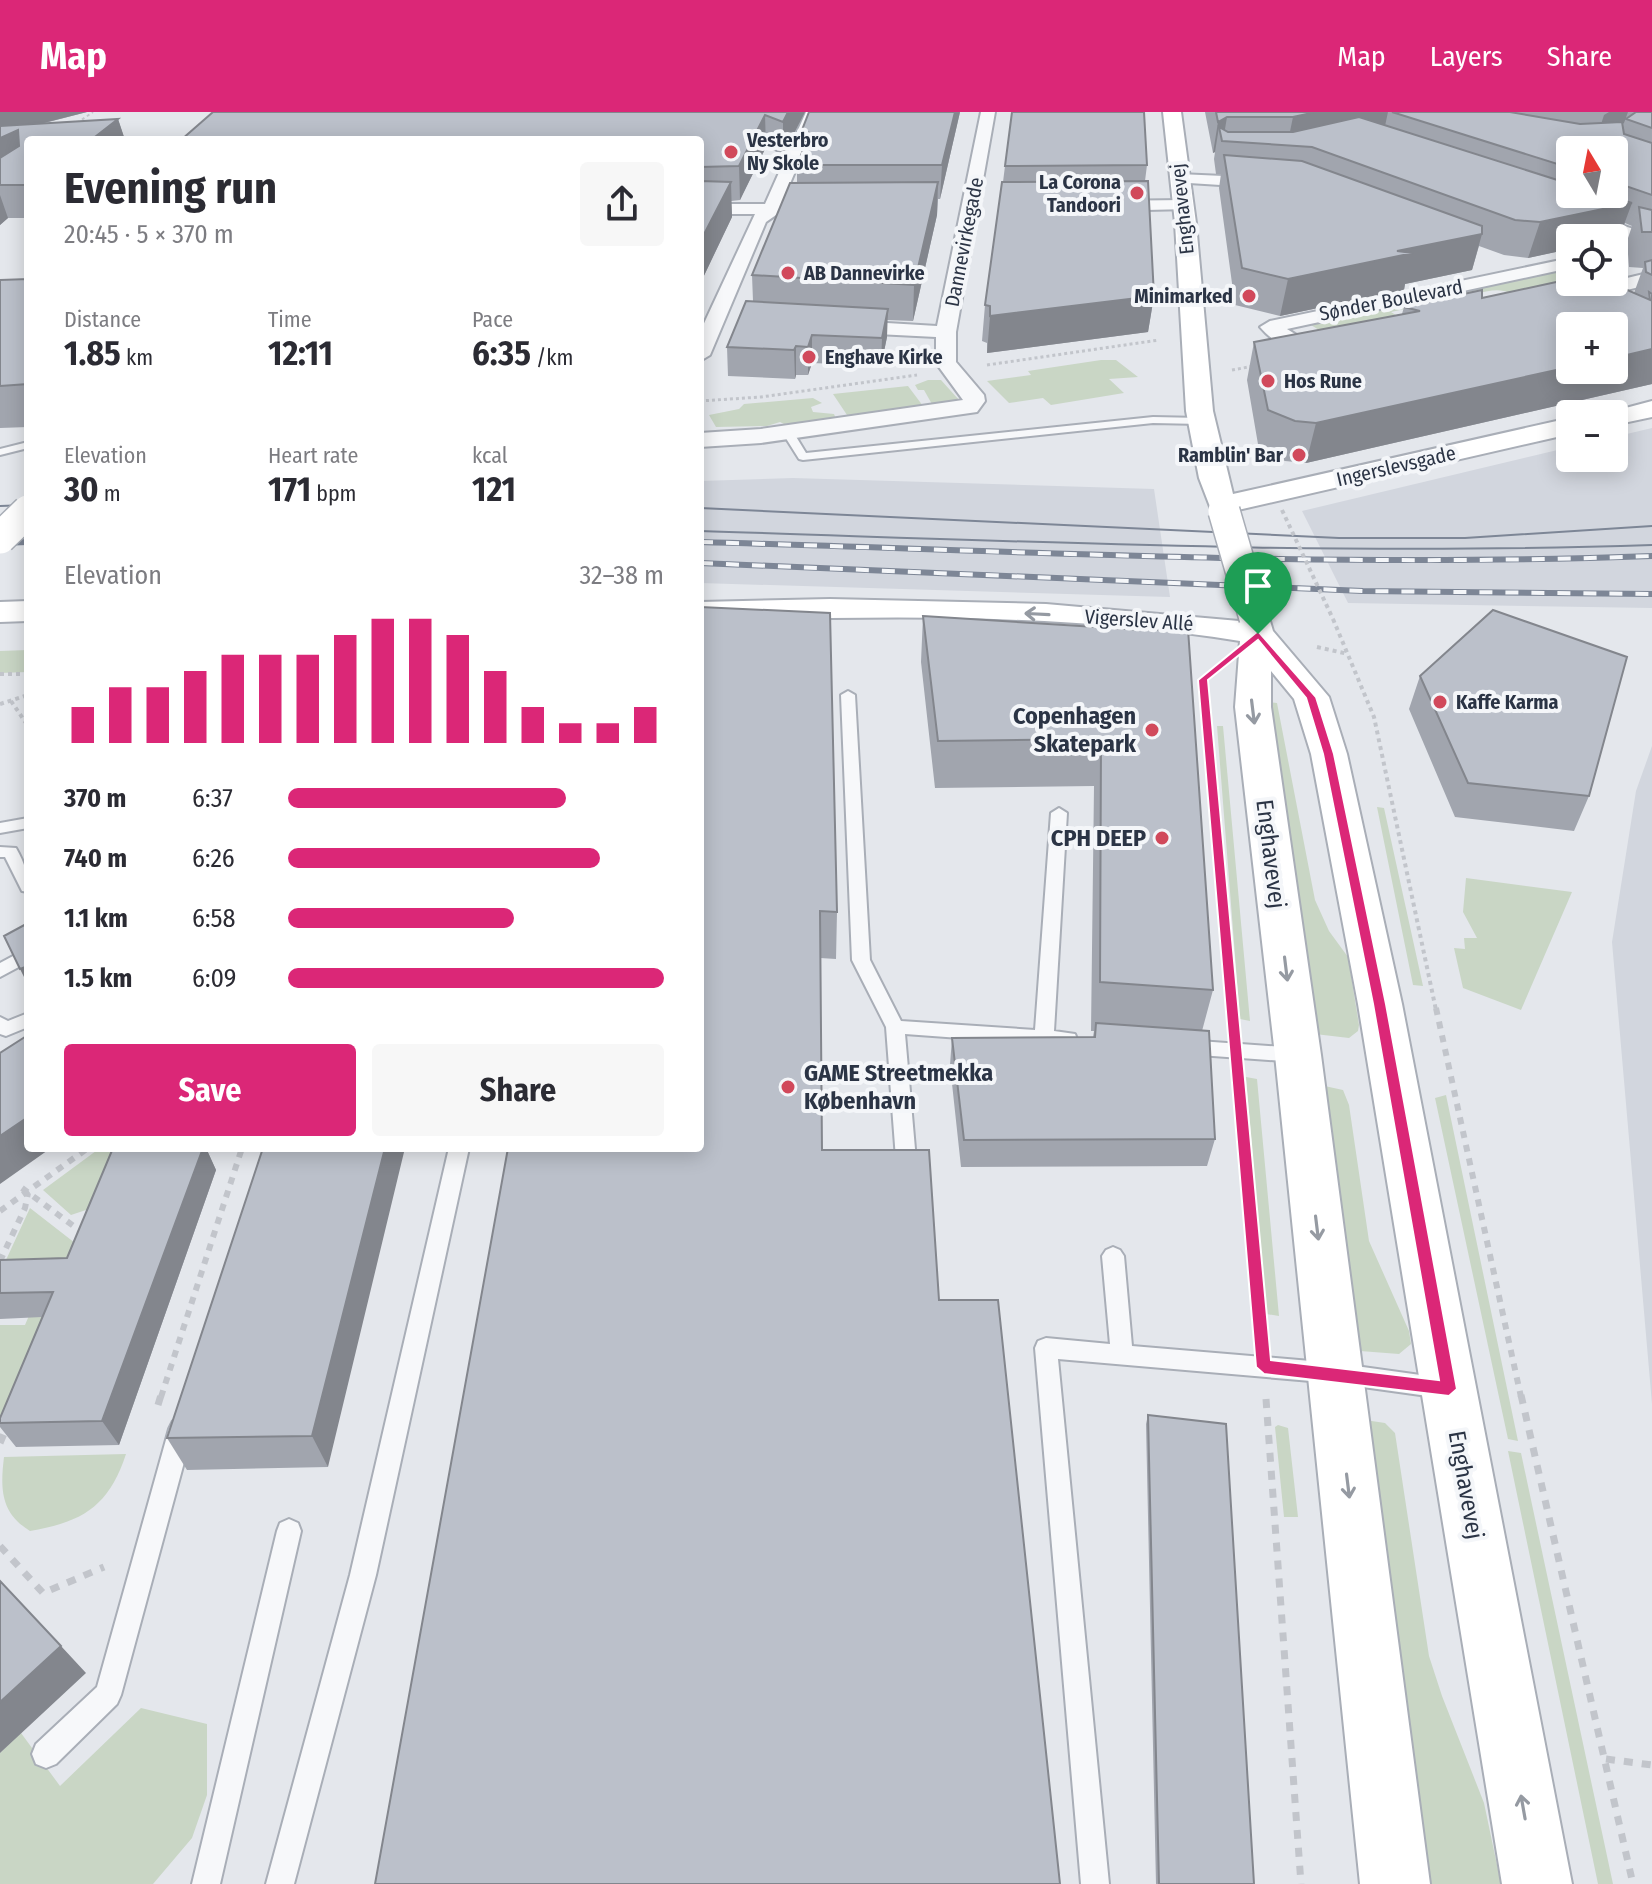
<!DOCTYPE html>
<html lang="en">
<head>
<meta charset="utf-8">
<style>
	:root { --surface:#fff; --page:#f7f7f7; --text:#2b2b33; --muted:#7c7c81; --accent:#db2777 }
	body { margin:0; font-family:"Fira Sans Condensed",sans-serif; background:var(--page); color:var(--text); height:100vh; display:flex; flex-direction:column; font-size:30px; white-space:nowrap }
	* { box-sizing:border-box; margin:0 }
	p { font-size:26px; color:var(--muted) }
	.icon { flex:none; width:44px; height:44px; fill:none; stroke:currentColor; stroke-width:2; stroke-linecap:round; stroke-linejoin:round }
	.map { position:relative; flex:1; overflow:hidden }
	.details { position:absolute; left:24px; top:24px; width:680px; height:1016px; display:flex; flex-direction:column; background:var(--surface); border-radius:8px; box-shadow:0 4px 20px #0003 }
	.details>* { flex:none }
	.needle { width:52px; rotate:350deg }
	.tools { position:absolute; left:1556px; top:24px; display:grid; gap:16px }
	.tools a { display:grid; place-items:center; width:72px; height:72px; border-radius:8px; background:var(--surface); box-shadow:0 4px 20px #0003; font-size:40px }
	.pin { position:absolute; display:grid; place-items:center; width:68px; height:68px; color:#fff; margin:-82px -34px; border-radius:50% 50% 50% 0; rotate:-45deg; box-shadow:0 0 8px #0007 }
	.pin .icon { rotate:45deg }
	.round { display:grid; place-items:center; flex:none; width:84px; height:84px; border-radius:8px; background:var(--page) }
	.summary { display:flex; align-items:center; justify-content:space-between; height:136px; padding:0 40px }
	h1 { font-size:44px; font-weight:700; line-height:60px }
	.stats { display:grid; grid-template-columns:repeat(3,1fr); gap:12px; height:136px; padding:8px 40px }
	.stats div { display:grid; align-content:center }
	.stats b { font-size:34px; font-weight:700 }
	.stats small { font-size:22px; font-weight:400 }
	.stats p { font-size:22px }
	.chart { height:224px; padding:16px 40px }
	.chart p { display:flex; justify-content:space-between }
	.chart svg { width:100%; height:144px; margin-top:8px; stroke:var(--accent); stroke-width:6 }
	.cta { display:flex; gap:16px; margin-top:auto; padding:16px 40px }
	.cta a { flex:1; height:92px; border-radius:8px; background:var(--accent); color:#fff; font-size:32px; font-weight:700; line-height:92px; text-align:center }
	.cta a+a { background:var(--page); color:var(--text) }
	ul { padding:0 40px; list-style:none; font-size:26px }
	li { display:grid; grid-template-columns:128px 96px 1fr; align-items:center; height:60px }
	li i { height:20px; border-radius:10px; background:var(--accent) }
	header { display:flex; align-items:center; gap:48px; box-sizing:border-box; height:112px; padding:0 40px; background:var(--accent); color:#fff }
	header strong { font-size:38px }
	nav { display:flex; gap:44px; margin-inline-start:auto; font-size:28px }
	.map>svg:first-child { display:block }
</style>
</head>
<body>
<header>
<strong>Map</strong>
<nav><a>Map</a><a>Layers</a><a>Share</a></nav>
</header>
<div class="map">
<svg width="1652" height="1772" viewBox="0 0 1652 1772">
	<rect width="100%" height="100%" fill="#e4e7ec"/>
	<path fill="#d2d6de" d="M1652,316V496L1348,491L1302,399L1570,335V346H1614V325Z
		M793,366L1154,377L1170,485L700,471V369Z
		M1652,634V1292L1612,830L1636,679Z"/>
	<path fill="#c9d6c5" d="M1556,158L1570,164V168L1510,181C1489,171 1466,192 1445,182Z
		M1432,185L1441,189L1391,200L1399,205L1324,221L1306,210Z
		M1101,248H1116L1138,265L1109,267L1124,281L1051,293L1043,286L1009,291L987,269L1031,263L1028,259Z
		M928,268H941L959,288L933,294L924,278H918L915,273Z
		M908,274L923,294L847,303L833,282Z
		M813,286L822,291L811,295L813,300L834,302L836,307L784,312L780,310L767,314L716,315L709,303L739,297L744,292Z
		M28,538V560L0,561V539Z
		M1269,590L1277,591L1315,788L1329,819L1348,845L1359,913L1358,919L1349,926L1315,922Z
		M1217,614H1223L1250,909L1240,907Z
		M1377,695L1384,696L1423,874L1413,873Z
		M1466,766L1572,780L1521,898L1463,876L1454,836L1465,837L1464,826H1477L1463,800Z
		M1246,965L1257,967L1279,1204L1266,1202Z
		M1320,973L1343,978L1349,993L1369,1129L1409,1219L1411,1232L1399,1242L1360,1239Z
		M1446,983L1518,1329L1508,1327L1435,986Z
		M100,1036H117L92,1096L71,1103L43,1078Z
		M30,1096L75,1131L0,1312V1213H25L45,1166L0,1161Z
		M1365,1308L1385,1311L1395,1321L1429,1544L1442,1584L1484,1691L1501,1772H1428Z
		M1278,1313L1288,1316L1298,1405H1284L1275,1315Z
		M1508,1339L1521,1341L1613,1772H1598Z
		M126,1342C109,1394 83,1410 30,1419C1,1401 0,1378 4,1345Z
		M141,1596L207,1612V1683L192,1726L153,1772H0V1641L21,1621L60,1674Z"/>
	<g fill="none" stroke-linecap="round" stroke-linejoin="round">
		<g stroke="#a9aeb7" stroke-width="4">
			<path id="lane" d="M1153,305L1201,306L1206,309L1201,312L1153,311L803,348L799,347L782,320L792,318L806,341Z
				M28,330V336L0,343V337Z
				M848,579L855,583L870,848L901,909L1035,918L1051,701L1059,696L1067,701L1054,919L1075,922L1077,927L1075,932L1068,934L905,922L917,1060L914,1066L907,1068L900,1066L897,1060L886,915L852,848L841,583Z
				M28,706V716L0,721V711Z
				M0,735L16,736C25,752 28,762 28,780L22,779L5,745H0Z
				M28,836V850L0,865V851Z
				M28,901V915L6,924L0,922V905L8,909Z
				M1185,928L1298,936L1305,938L1307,943L1305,948L1298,950L1185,942L1178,940L1176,935L1178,930Z
				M449,1036H469L376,1463L294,1772H266L350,1463Z
				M1113,1135L1120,1138L1124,1144L1132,1234L1334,1251L1442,1266L1450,1269L1453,1276L1450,1283L1442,1286L1334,1271L1058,1247L1109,1772H1081L1035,1236L1038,1229L1046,1226L1110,1232L1102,1144L1106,1138Z
				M181,1306L189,1309L193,1317L121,1583L117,1592L56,1652L46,1656L36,1652L32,1642L36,1632L97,1575L169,1317L173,1309Z
				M289,1407L298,1411L301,1419L220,1772H192L277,1419L280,1411Z"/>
		</g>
		<g stroke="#a9aeb7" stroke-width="4">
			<path id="street" d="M806,0H820L781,93H826L834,98L826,103H776L766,110L710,243L700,249V220L755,102H700V92H765Z
				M981,0H995L956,220V250L984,283L985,289L977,300L761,331L700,335V321L761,317L963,288L936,251V225L837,220L827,214L837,208L937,214Z
				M1179,62L1268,66L1276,71L1268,76L1173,70V64Z
				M1184,88L1192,93L1190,97L1102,99L1094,94L1102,89Z
				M1575,98L1652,123V134L1569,107L1567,103Z
				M1570,146V156L1287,217L1311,232L1333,235L1336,239L1333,243C1307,250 1277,235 1260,215L1270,209Z
				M1652,160V172L1572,191L1563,185L1565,181Z"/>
		</g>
		<g stroke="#a9aeb7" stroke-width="4">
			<path id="secondary" d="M1163,0H1181L1196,111L1213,299L1233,382L1570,306V322L1238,398L1234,405L1224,408L1214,405L1199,366L1186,299L1175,111Z
				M1652,289V305L1614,313V302H1603Z
				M830,487L1046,492L1239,509L1243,499L1255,496L1267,499L1273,519L1329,585L1347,642L1402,892L1572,1772H1502L1358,892L1311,642L1294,587L1271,559V595L1321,943L1430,1772H1360L1275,943L1235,595L1240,529C1066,501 876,503 700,510V490Z
				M28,489V509L0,510V490Z"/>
		</g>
		<path stroke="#c2c5cb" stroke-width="2" stroke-dasharray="3 3" stroke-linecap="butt" d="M77,11L93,0"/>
		<path stroke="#c2c5cb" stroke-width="3" stroke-dasharray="3 3" stroke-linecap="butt" d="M987,253L1159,228
			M1232,258L1254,254
			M700,289L761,285L917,263"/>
		<path stroke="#c2c5cb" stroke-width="4" stroke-dasharray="4 4" stroke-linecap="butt" d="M1333,507L1374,605L1436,898
			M1317,535L1348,542
			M1214,559L1203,568L1232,898
			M0,562H28
			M11,589L28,614
			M0,592L28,583"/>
		<path stroke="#c2c5cb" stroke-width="6" stroke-dasharray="7 7" stroke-linecap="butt" d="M1232,896L1233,910
			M1436,896L1521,1285
			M1238,968L1261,1225
			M22,1076L83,1121
			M0,1099L88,1036
			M0,1149L25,1096L28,1081
			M161,1285L242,1036"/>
		<path stroke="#c2c5cb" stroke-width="7" stroke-dasharray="9 9" stroke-linecap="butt" d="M1521,1283L1633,1772
			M1266,1287L1301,1772
			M158,1293L161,1283
			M0,1331L6,1317
			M0,1434L43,1481L104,1455
			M1606,1647L1652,1653"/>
		<use href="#lane" fill="#f7f8fa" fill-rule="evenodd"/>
		<use href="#street" fill="#f7f8fa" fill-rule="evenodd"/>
		<use href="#secondary" fill="#fff" fill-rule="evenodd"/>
		<path stroke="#7d8696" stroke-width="2" d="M0,394L28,393
			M700,396L1339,426H1465L1652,414
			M0,419L28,418
			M700,419C1018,429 1334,444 1652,433"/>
		<g stroke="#7d8696" stroke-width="6">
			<path id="rail" d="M700,430C1018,439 1334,456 1652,444
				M0,431L28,430
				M700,451L1363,479L1652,482"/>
		</g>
		<use href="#rail" stroke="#f4f6f9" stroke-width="4" stroke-dasharray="13" stroke-linecap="butt"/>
		<g stroke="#a9aeb7" stroke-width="34" stroke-linecap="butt">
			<path id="secondary-bridge" d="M1224,399L1255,506
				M0,426L28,399"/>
		</g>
		<path stroke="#c2c5cb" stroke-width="4" stroke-dasharray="4 4" stroke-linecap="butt" d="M1282,398L1333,507"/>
		<use href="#secondary-bridge" stroke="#fff" stroke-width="31"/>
	</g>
	<path fill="#a1a5ae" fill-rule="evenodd" d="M0,0H87L41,12L118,7L125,28H28V106H8L0,113Z
		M805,0L783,43L766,35L740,88L731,89L732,105L700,172V28H181Z
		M960,0L940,87H938L937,103L913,209L887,208V225L881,254L812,251L808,263H796L795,267L728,264L727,235L753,189L752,163L797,71V53L802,41V18Z
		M1205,0H1652V272L1306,351L1285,349L1259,338L1247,268L1254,230L1402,202L1404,195L1482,186L1634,181L1643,156L1629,155L1627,129L1632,114L1625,111L1619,126L1528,146L1504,143L1479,134L1472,158L1405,172L1404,178L1280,204L1235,193L1219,76L1221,62H1216L1214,47L1215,40L1213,41ZM1570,38H1614V82H1570Z
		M1147,53L1145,69L1154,184L1148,220L987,241V231L982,229L985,193L1003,70L1005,54Z
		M28,167V315L0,316V168Z
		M700,495L837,800L836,847L820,846L822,1038L939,1188L1060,1772L508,1036Z
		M923,504L1144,518L1213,878L1202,919L1215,1027L1207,1054L961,1055L950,953L952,926L1093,925L1094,919H1091L1094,674L935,676L921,550Z
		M1420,564L1589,684L1574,719L1455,705L1409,597Z
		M113,1036H206L216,1058L119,1333L16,1335L0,1315V1306L42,1205L0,1207V1148L67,1146Z
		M263,1036L328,1355L187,1358L167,1326Z
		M1148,1303L1254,1772H1156L1146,1312Z"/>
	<path fill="#83868d" d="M0,0H87L0,22Z
		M788,0H805L783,43V10Z
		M955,0H960L940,87L942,53Z
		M1316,0H1388L1385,14L1287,34L1293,5Z
		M1609,0H1628L1624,11L1594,34L1604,3Z
		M765,3L766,35L740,88L739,54Z
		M1227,5L1223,29L1219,15L1215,40L1213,41L1218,10Z
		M118,7L125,28H91Z
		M18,18L28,47L0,64V26Z
		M731,70L732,105L700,172V130Z
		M938,70L937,103L913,209L914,173Z
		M0,83L8,106L0,113Z
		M1632,91L1619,126L1614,127V126H1570V137L1528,146L1540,110Z
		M1482,122L1472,158L1405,172L1404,178L1280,204L1288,167L1397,139Z
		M1154,184L1148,220L987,241L990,204Z
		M888,197L887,225L881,254L882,226Z
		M812,223V251L808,263V235Z
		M796,234V263L795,267L794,238Z
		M1652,237V272L1306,351L1316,311L1570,255V258H1614V246Z
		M28,854V873L20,857Z
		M28,1005V1036H51L0,1072V1024Z
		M203,1036H206L216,1058L119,1333L102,1309Z
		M385,1036H405L328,1355L312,1324Z
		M61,1534L86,1561L0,1641V1590Z"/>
	<path fill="#bbc0ca" stroke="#83868d" stroke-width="2" d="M213,0H788L783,10L765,3L739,54L700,55V28H181Z
		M809,0H955L942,53H797L810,21L802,18Z
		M1012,0H1144L1147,53L1005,54Z
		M1216,0H1316L1293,5H1227L1218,10Z
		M1392,0H1510L1580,12L1622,10L1624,22L1652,31V83L1614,70V38H1570V56Z
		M1636,0H1652V16L1626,7Z
		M1359,5L1570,72V82H1602L1632,91L1540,110L1515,108L1312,35L1222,29L1219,15L1228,20H1293Z
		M118,7L91,28H28V73H0V46L19,34L18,18L0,26V14Z
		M1224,43L1302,49L1482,114V122L1397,139L1413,141L1288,167L1242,156Z
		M700,69L731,70L700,130Z
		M1148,69L1154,184L990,204V194L985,193L1002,70Z
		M938,70L914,173L752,163L790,71Z
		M1639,95L1652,98V120H1642Z
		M1652,148V163L1646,160L1645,150Z
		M28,167V272L0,274V168Z
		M1570,167V170H1609L1650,188L1649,180L1652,182V237L1614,246V214H1570V255L1316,311L1295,309L1268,298L1254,230L1420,199L1404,195L1482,178V186Z
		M746,189L888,197L882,226L812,223L808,235L796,234L794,238L727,235Z
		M700,495L830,501L837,800L820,799L822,1038H929L939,1188H998L1060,1772H375L508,1036H700Z
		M1493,498L1627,545L1589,684L1468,671L1420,564Z
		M923,504L1144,518L1188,517L1213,878L1100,870L1101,627L938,629Z
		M28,811V854L20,857L4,824Z
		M1096,911L1209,919L1215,1027L964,1028L952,926L1095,925Z
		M28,923V1005L0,1024V941Z
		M113,1036H203L102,1309L0,1311V1306L53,1180L0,1181V1148L67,1146Z
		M263,1036H385L312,1324L167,1326Z
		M1148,1303L1226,1312L1254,1772H1159Z
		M0,1469L61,1534L0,1590Z"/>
	<defs><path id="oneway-shaft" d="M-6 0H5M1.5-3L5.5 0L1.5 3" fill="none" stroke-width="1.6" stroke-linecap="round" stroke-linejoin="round" transform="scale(2)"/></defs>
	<g stroke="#959aa2">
		<use href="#oneway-shaft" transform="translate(1037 502) rotate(-177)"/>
		<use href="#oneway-shaft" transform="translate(1253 600) rotate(83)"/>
		<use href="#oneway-shaft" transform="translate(1286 857) rotate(83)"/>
		<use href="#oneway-shaft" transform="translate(1317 1116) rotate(83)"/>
		<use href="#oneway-shaft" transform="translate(1348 1374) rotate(83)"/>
		<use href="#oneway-shaft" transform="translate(1523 1695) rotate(-100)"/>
	</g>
	<path fill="#db2777" stroke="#fff" stroke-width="2" fill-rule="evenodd" d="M1258,519L1316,585L1334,642L1386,892L1457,1277L1449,1284L1264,1262L1256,1255L1198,568ZM1258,528L1306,586L1323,642L1373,892L1439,1268L1271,1248L1208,568Z"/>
	<g fill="#d1495b" stroke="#f4f6f9" stroke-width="3">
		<circle cx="731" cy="40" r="8"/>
		<circle cx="1137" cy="81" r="8"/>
		<circle cx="788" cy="161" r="8"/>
		<circle cx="1249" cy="184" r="8"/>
		<circle cx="809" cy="245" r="8"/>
		<circle cx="1268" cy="269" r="8"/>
		<circle cx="1299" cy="343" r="8"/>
		<circle cx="1440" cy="590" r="8"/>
		<circle cx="1152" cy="618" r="8"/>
		<circle cx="1162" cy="726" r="8"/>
		<circle cx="788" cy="975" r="8"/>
	</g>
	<g text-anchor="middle" stroke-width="8" stroke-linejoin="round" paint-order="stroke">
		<g font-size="20" font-weight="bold" fill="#2b3445" stroke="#f4f6f9" text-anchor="start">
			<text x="747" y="35">Vesterbro<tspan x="747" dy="23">Ny Skole</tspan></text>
			<text x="1121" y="77" text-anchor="end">La Corona<tspan x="1121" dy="23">Tandoori</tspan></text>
			<text x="804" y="168">AB Dannevirke</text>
			<text x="1233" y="191" text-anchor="end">Minimarked</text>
			<text x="825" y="252">Enghave Kirke</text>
			<text x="1284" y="276">Hos Rune</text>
			<text x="1283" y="350" text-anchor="end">Ramblin' Bar</text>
			<text x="1456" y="597">Kaffe Karma</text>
		</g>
		<g font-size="20" fill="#2b3445" stroke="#f4f6f9">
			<text transform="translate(1182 97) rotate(-96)" y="7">Enghavevej</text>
			<text transform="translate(964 130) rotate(-79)" y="7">Dannevirkegade</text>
			<text transform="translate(1391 188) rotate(-11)" y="7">Sønder Boulevard</text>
			<text transform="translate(1396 354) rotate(-13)" y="7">Ingerslevsgade</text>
			<text transform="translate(1139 508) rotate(4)" y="7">Vigerslev Allé</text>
		</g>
		<g font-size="24" font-weight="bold" fill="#2b3445" stroke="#f4f6f9" text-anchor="end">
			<text x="1136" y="612">Copenhagen<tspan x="1136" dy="28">Skatepark</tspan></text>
			<text x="1146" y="734">CPH DEEP</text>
			<text x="804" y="969" text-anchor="start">GAME Streetmekka<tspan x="804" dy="28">København</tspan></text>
		</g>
		<g font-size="24" fill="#2b3445" stroke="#f4f6f9">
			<text transform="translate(1271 742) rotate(83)" y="8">Enghavevej</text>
			<text transform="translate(1466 1373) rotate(80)" y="8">Enghavevej</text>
		</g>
	</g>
</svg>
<div class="tools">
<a><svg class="needle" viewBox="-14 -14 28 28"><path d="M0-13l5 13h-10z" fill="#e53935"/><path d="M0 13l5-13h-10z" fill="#7c7c81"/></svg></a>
<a><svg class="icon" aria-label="locate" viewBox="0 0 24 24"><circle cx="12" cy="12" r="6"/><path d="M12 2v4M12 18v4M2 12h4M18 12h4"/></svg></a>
<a>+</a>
<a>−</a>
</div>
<div class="pin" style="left:1258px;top:522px;background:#1e9e55"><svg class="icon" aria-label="arrive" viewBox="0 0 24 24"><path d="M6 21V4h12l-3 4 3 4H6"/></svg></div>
<section class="details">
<div class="summary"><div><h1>Evening run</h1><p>20:45 · 5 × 370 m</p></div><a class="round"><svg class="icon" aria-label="share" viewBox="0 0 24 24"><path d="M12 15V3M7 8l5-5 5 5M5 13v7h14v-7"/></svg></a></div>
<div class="stats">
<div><p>Distance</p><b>1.85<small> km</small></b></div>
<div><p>Time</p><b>12:11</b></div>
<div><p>Pace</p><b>6:35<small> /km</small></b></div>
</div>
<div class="stats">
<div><p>Elevation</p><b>30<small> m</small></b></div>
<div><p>Heart rate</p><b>171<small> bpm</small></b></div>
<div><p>kcal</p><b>121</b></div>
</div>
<div class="chart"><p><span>Elevation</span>32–38 m</p>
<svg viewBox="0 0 160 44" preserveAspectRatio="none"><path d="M5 44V33M15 44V27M25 44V27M35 44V22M45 44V17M55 44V17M65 44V17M75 44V11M85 44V6M95 44V6M105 44V11M115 44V22M125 44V33M135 44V38M145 44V38M155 44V33"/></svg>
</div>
<ul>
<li><b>370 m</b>6:37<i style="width:74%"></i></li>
<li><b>740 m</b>6:26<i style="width:83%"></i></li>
<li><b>1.1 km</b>6:58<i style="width:60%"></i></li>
<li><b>1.5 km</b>6:09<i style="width:100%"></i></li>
</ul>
<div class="cta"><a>Save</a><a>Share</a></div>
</section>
</div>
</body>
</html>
